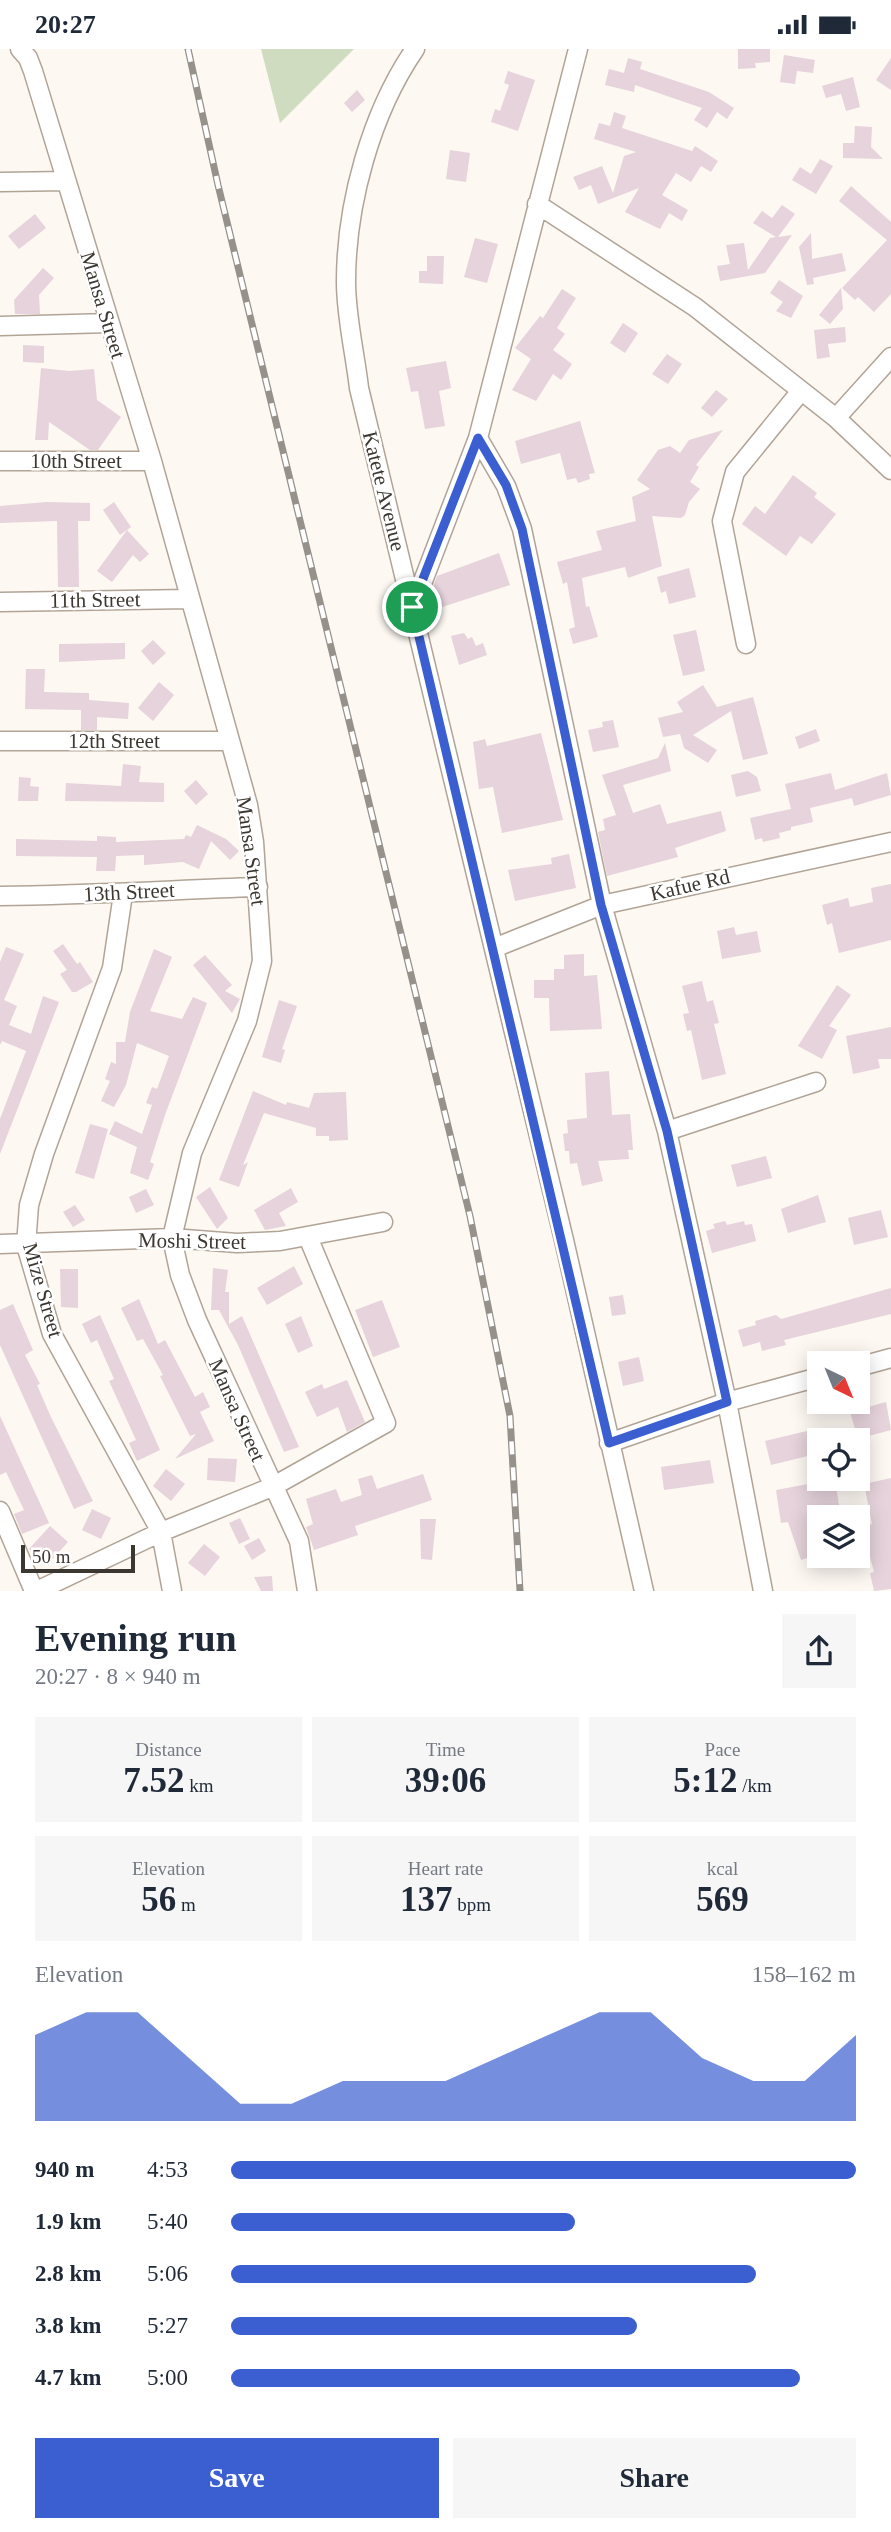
<!DOCTYPE html>
<html lang="en">
<head>
<meta charset="utf-8">
<style>
	:root { --surface:#fff; --page:#f6f6f7; --text:#1f2937; --muted:#747a83; --accent:#3b5fd0 }
	body { margin:0; font-family:Georgia,serif; background:var(--page); color:var(--text); height:100vh; display:flex; flex-direction:column; font-size:26px; white-space:nowrap }
	* { box-sizing:border-box; margin:0 }
	p { font-size:23px; color:var(--muted) }
	.icon { flex:none; width:38px; height:38px; fill:none; stroke:currentColor; stroke-width:2; stroke-linecap:round; stroke-linejoin:round }
	.map { position:relative; height:1542px; overflow:hidden }
	.panel { display:flex; flex-direction:column; background:var(--surface); flex:1 }
	.panel>* { flex:none }
	.needle { width:46px; rotate:137deg }
	.buttons { position:absolute; left:807px; top:1302px; display:grid; gap:14px }
	.buttons a { display:grid; place-items:center; width:63px; height:63px; border-radius:0px; background:var(--surface); box-shadow:0 4px 18px #0003; font-size:35px }
	.scale { position:absolute; left:21px; bottom:18px; width:114px; box-sizing:border-box; padding-left:7px; border:4px solid #3c3731; border-top:0; font-size:19px; line-height:24px; white-space:nowrap; color:#3c3731; -webkit-text-stroke:5px #fff; paint-order:stroke }
	.pin { position:absolute; display:grid; place-items:center; width:60px; height:60px; color:#fff; margin:-30px; border:4px solid #fff; border-radius:50%; box-shadow:0 2px 7px #0007 }
	.round { display:grid; place-items:center; flex:none; width:74px; height:74px; border-radius:0px; background:var(--page) }
	.overview { display:flex; align-items:center; justify-content:space-between; height:119px; padding:0 35px }
	h1 { font-size:38px; font-weight:800; line-height:52px }
	.figures { display:grid; grid-template-columns:repeat(3,1fr); gap:10px; height:119px; padding:7px 35px }
	.figures div { display:grid; align-content:center; border-radius:0px; background:var(--page); text-align:center }
	.figures b { font-size:35px; font-weight:800 }
	.figures small { font-size:19px; font-weight:400 }
	.figures p { font-size:19px }
	.chart { height:196px; padding:14px 35px }
	.chart p { display:flex; justify-content:space-between }
	.chart svg { width:100%; height:126px; margin-top:7px; fill:var(--accent); opacity:.7 }
	.action { display:flex; gap:14px; margin-top:auto; padding:14px 35px }
	.action a { flex:1; height:80px; border-radius:0px; background:var(--accent); color:#fff; font-size:28px; font-weight:800; line-height:80px; text-align:center }
	.action a+a { background:var(--page); color:var(--text) }
	ul { padding:0 35px; list-style:none; font-size:23px }
	li { display:grid; grid-template-columns:112px 84px 1fr; align-items:center; height:52px }
	li i { height:18px; border-radius:9px; background:var(--accent) }
	.status { display:flex; justify-content:space-between; align-items:center; height:49px; padding:0 35px; background:var(--surface); direction:ltr }
	.status svg { height:19px; fill:currentColor }
	.map>svg:first-child { display:block }
</style>
</head>
<body>
<div class="status"><b>20:27</b><svg viewBox="0 0 49 12"><path d="M0 12V9h3v3zM5 12V6h3v6zM10 12V3h3v9zM15 12V0h3v12zM26 1h20v11H26zM47 4h2v5h-2z"/></svg></div>
<div class="map">
<svg width="891" height="1542" viewBox="0 0 891 1542">
	<rect width="100%" height="100%" fill="#fdf8f2"/>
	<path fill="#d0dcc0" d="M261,0H354L280,74Z"/>
	<path fill="#e6d3db" d="M738,0H770V13L755,14L756,19L738,20Z
		M784,6L815,11L813,24L797,22L795,35L780,33Z
		M628,9L642,13L640,20L709,43L734,59L727,70L717,63L707,79L694,71L702,59L635,36L634,43L605,36L609,20L624,24Z
		M891,9V41L876,31Z
		M508,22L535,31L518,82L491,73L495,60L500,62L509,36L504,34Z
		M853,28L860,58L846,62L841,45L826,49L822,37Z
		M357,41L365,51L352,63L344,54Z
		M614,63L626,67L622,79L692,102L695,97L718,112L711,123L701,117L691,133L676,124L662,146L688,161L682,172L669,164L660,180L625,163L639,139L598,155L591,136L579,141L573,128L602,117L613,144L624,107L636,103L594,90L599,74L610,77Z
		M855,77L872,78L871,98L883,110L843,109V94H854Z
		M450,101L470,104L466,133L446,130Z
		M820,110L833,117L816,145L792,131L800,118L811,125Z
		M851,137L891,173V245L874,263L858,248L855,251L842,239L887,191L839,152Z
		M782,156L795,165L778,188L792,186L765,224L720,232L717,217L730,215L726,196L744,194L748,221L770,189L776,188L753,174L762,162L772,169Z
		M35,165L46,179L19,200L8,187Z
		M811,184L812,210L842,204L846,222L813,229L814,235L807,236L799,198Z
		M475,189L498,195L487,234L464,228Z
		M427,207H444L443,235L419,234V222H427Z
		M43,219L54,229L39,246L40,265H15L14,251Z
		M779,231L803,247L791,269L776,262L783,253L770,244Z
		M841,239L843,260L830,275L819,266Z
		M562,240L576,249L557,279L565,285L553,301L572,315L561,331L553,325L536,352L512,341L531,310L515,299L540,267L543,269Z
		M623,274L638,284L625,304L610,294Z
		M845,278L846,293L828,295L830,308L817,310L814,281Z
		M23,296L44,297V314L23,313Z
		M667,305L682,315L668,335L652,325Z
		M446,312L451,339L439,342L445,377L425,380L418,342L411,343L406,319Z
		M41,319L69,322L94,320L97,351L121,368L98,401H90L49,373L48,391H35Z
		M716,341L728,350L712,368L701,359Z
		M580,372L595,424L589,425L590,430L578,434L576,429L567,431L560,404L521,415L515,392Z
		M723,381L696,416L699,418L690,433L700,440L689,453L685,466L681,469L652,467L662,517L628,529L625,518L582,529L586,558L589,557L598,588L573,595L569,580L575,578L567,533L563,535L557,513L602,501L596,482L636,472L632,448L650,440L637,431L658,401L670,397L680,404L689,391Z
		M793,426L817,444L814,448L836,465L812,495L800,487L786,507L742,475L755,457L765,465Z
		M46,453L90,454V472H78L79,538H58L57,472L0,474V457Z
		M114,453L131,478L120,486L103,461Z
		M127,481L149,505L140,513L133,506L112,533L97,522Z
		M499,504L510,536L439,559L433,538L437,527Z
		M689,519L696,548L669,555L666,542L661,544L657,528Z
		M696,581L705,622L683,627L673,586Z
		M464,584L468,590L472,588L476,597L483,594L487,606L459,616L451,587Z
		M153,591L166,604L153,616L141,602Z
		M125,594V610L59,613V595Z
		M26,620H45L44,643L89,644V651L129,654L128,670L97,668V681H81V661L25,660Z
		M159,633L174,646L153,672L138,659Z
		M703,636L717,658L753,648L768,705L743,711L731,662L693,686L717,701L708,714L684,699L680,685L663,688L658,669L683,663L677,653Z
		M613,671L619,698L593,703L588,681L603,678L602,673Z
		M816,680L820,692L799,700L795,688Z
		M541,684L563,771L502,784L493,738L479,740L473,693L485,690L487,697Z
		M665,694L671,722L623,736L633,764L660,755L667,775L721,762L726,782L675,799L678,808L607,827L598,783L605,781L603,770L616,766L602,726L658,709Z
		M123,715L141,717L139,733L164,734V753L65,752L66,734L121,737Z
		M748,722L757,728L761,742L736,748L731,726Z
		M831,724L835,741L887,724L891,746L854,757L852,749L810,759L813,773L791,778V781L779,784L780,789L763,793L762,789L755,791L750,769L791,760L785,735Z
		M19,728L31,729L30,737L39,738L38,752H18Z
		M196,731L208,745L196,756L184,742Z
		M197,776L226,790L239,802L230,811L211,792L199,820L183,813L144,816V806L116,807L115,822H96L97,808L16,807V790L97,792V787L116,788V793L184,790L186,786L191,788Z
		M569,805L576,839L515,852L508,821L552,815L551,809Z
		M891,835V891L839,904L832,874L827,876L822,856L848,849L850,858L873,853L871,839Z
		M734,878L736,886L757,882L761,903L722,910L717,882Z
		M63,895L77,915L80,913L93,933L76,943H72L60,925L67,921L53,902Z
		M6,898L24,905L4,951L17,957L9,976L31,985L43,947L59,953L0,1105V1070L26,1002L2,992L0,996V913Z
		M154,900L172,908L150,962L182,970L193,948L207,954L165,1066L150,1113L154,1115L148,1131L130,1124L137,1098L109,1085L115,1072L142,1085L152,1056L146,1054L152,1038L157,1040L169,1007L137,994L126,1036L114,1058L101,1052L110,1032L105,1030L111,1013L116,1015V993H125L130,963Z
		M584,905V927L597,926L602,980L550,982L549,949H534V931H554V920H564V906Z
		M205,906L232,936L225,942L240,950L232,964L193,916Z
		M702,932L707,953L713,951L719,974L714,975L726,1025L702,1031L691,981L687,982L683,965L689,964L682,937Z
		M837,936L851,946L829,977L837,981L822,1010L798,997Z
		M279,951L297,957L282,1000L285,1001L281,1014L262,1008Z
		M891,978V1010H878L880,1019L853,1025L846,987Z
		M609,1022L612,1066L630,1065L633,1101H628L629,1110L598,1112L603,1132L582,1137L577,1114L570,1115L569,1102H565L563,1085L568,1084L567,1071L587,1069L585,1024Z
		M253,1042L286,1056L287,1053L309,1059L314,1044L346,1043L348,1091L329,1092V1087H316V1079L264,1064L243,1116L248,1113L239,1138L219,1131Z
		M90,1075L108,1080L94,1130L75,1124Z
		M766,1107L772,1129L737,1138L731,1116Z
		M210,1138L228,1169L217,1180L196,1148Z
		M291,1139L298,1153L279,1164L286,1177L265,1181L254,1161Z
		M146,1140L154,1156L136,1164L129,1148Z
		M818,1146L826,1173L788,1184L781,1160Z
		M75,1156L85,1171L73,1178L63,1163Z
		M881,1161L888,1188L854,1196L848,1169Z
		M725,1172L727,1176L744,1172L745,1176L752,1175L756,1192L712,1204L706,1182L715,1179L713,1175Z
		M294,1217L303,1235L267,1256L257,1239Z
		M213,1219L228,1221L225,1243H229V1275L242,1267L299,1398L284,1403L238,1296L219,1261H211Z
		M60,1220H78V1259L61,1258Z
		M891,1239V1265L784,1291L786,1296L762,1302L760,1293L743,1298L738,1281L756,1276L755,1272L776,1266L781,1270Z
		M623,1246L626,1265L612,1267L609,1248Z
		M139,1250L158,1295L165,1291L195,1348L203,1343L210,1358L200,1363L214,1392L175,1410L196,1385L190,1387L160,1327L163,1326L143,1290L137,1292L121,1259Z
		M382,1251L400,1298L373,1308L355,1261Z
		M13,1255L33,1301L25,1306L40,1335L37,1336L50,1366L93,1452L74,1460L0,1296V1261Z
		M100,1266L160,1401L137,1412L129,1394L136,1391L109,1332L114,1330L97,1291L91,1294L82,1275Z
		M301,1267L313,1297L298,1304L285,1275Z
		M639,1308L644,1332L623,1337L618,1313Z
		M347,1331L365,1373L347,1383L338,1358L317,1368L305,1343L322,1335L324,1340Z
		M886,1353L891,1381L858,1390L850,1363Z
		M0,1367L49,1474L22,1485L14,1465L24,1461L6,1423L0,1426Z
		M811,1381L816,1405L771,1416L765,1392Z
		M208,1409L237,1410L235,1433L207,1431Z
		M710,1411L714,1434L664,1441L661,1418Z
		M166,1420L185,1435L171,1452L153,1437Z
		M423,1425L432,1451L355,1477L358,1486L314,1501L306,1478L313,1475L306,1450L336,1440L341,1453L362,1446L358,1430L372,1426L377,1440Z
		M891,1429V1540L874,1542L870,1524L874,1523L862,1478L872,1475L864,1435Z
		M835,1430L840,1463L819,1467V1505L801,1511L788,1473L781,1474L776,1441Z
		M92,1460L111,1469L101,1490L82,1481Z
		M240,1469L250,1490L239,1495L229,1474Z
		M420,1470H436L432,1511L421,1510Z
		M50,1477L68,1493L47,1516L29,1500Z
		M259,1489L266,1502L252,1511L244,1497Z
		M204,1495L220,1508L205,1527L188,1514Z
		M272,1527L273,1542H261L254,1528Z"/>
	<g fill="none" stroke-linecap="round" stroke-linejoin="round">
		<g stroke="#b1a497" stroke-width="21">
			<path id="minor" d="M20,0L28,9L33,22L152,412L248,756L254,793L262,912L247,972L192,1104L172,1189L180,1226L197,1271L299,1492L307,1542
				M415,0C371,64 346,155 346,233C346,268 355,304 359,339L564,1191L644,1542
				M0,133L66,132
				M537,155L695,258L836,369L891,421
				M0,277L109,274
				M836,369L891,308
				M478,389L506,437L522,480L602,856L667,1082L727,1353L819,1328
				M0,412H152
				M0,553L189,550
				M413,558L478,389L578,0
				M746,595L722,472L735,423L801,342
				M0,692H229
				M123,845L112,919L44,1105L29,1156L26,1196L52,1285L161,1483L172,1542
				M0,847C86,846 172,841 258,838
				M494,899L602,856L891,793
				M667,1082L816,1033
				M0,1195L172,1189L237,1194L280,1192L383,1173
				M858,1318L891,1309
				M609,1394L727,1353L763,1542
				M0,1462L34,1542
				M37,1542L161,1483L272,1438L386,1374L308,1188"/>
		</g>
		<use href="#minor" stroke="#fff" stroke-width="18"/>
		<g stroke="#96918b" stroke-width="7">
			<path id="rail" d="M188,0L218,136L470,1167L510,1367L520,1542"/>
		</g>
		<use href="#rail" stroke="#fff" stroke-width="4.5" stroke-dasharray="13" stroke-linecap="butt"/>
	</g>
	<g fill="none" stroke-linecap="round" stroke-linejoin="round">
		<g stroke="#fff" stroke-width="14">
			<path id="route" d="M478,389L506,436L522,480L601,856L667,1082L727,1353L609,1394L412,558Z"/>
		</g>
		<use href="#route" stroke="#3b5fd0" stroke-width="9"/>
	</g>
	<g text-anchor="middle" stroke-width="5" stroke-linejoin="round" paint-order="stroke">
		<g font-size="21" fill="#3c3731" stroke="#fff">
			<text transform="translate(103 256) rotate(73)" y="7">Mansa Street</text>
			<text x="76" y="419">10th Street</text>
			<text transform="translate(384 442) rotate(76)" y="7">Katete Avenue</text>
			<text transform="translate(95 551) rotate(-1)" y="7">11th Street</text>
			<text x="114" y="699">12th Street</text>
			<text transform="translate(251 802) rotate(82)" y="7">Mansa Street</text>
			<text transform="translate(690 836) rotate(-13)" y="7">Kafue Rd</text>
			<text transform="translate(129 843) rotate(-3)" y="7">13th Street</text>
			<text transform="translate(192 1192) rotate(1)" y="7">Moshi Street</text>
			<text transform="translate(43 1241) rotate(74)" y="7">Mize Street</text>
			<text transform="translate(237 1361) rotate(66)" y="7">Mansa Street</text>
		</g>
	</g>
</svg>
<div class="buttons">
<a><svg class="needle" viewBox="-14 -14 28 28"><path d="M0-13l5 13h-10z" fill="#e53935"/><path d="M0 13l5-13h-10z" fill="#747a83"/></svg></a>
<a><svg class="icon" aria-label="locate" viewBox="0 0 24 24"><circle cx="12" cy="12" r="6"/><path d="M12 2v4M12 18v4M2 12h4M18 12h4"/></svg></a>
<a><svg class="icon" aria-label="layers" viewBox="0 0 24 24"><path d="M12 4l9 5-9 5-9-5zM3 14l9 5 9-5"/></svg></a>
</div>
<div class="scale">50 m</div>
<div class="pin" style="left:412px;top:558px;background:#1e9e55"><svg class="icon" aria-label="arrive" viewBox="0 0 24 24"><path d="M6 21V4h12l-3 4 3 4H6"/></svg></div>
</div>
<section class="panel">
<div class="overview"><div><h1>Evening run</h1><p>20:27 · 8 × 940 m</p></div><a class="round"><svg class="icon" aria-label="share" viewBox="0 0 24 24"><path d="M12 15V3M7 8l5-5 5 5M5 13v7h14v-7"/></svg></a></div>
<div class="figures">
<div><p>Distance</p><b>7.52<small> km</small></b></div>
<div><p>Time</p><b>39:06</b></div>
<div><p>Pace</p><b>5:12<small> /km</small></b></div>
</div>
<div class="figures">
<div><p>Elevation</p><b>56<small> m</small></b></div>
<div><p>Heart rate</p><b>137<small> bpm</small></b></div>
<div><p>kcal</p><b>569</b></div>
</div>
<div class="chart"><p><span>Elevation</span>158–162 m</p>
<svg viewBox="0 0 160 44" preserveAspectRatio="none"><path d="M0 44V14L10 6L20 6L30 22L40 38L50 38L60 30L70 30L80 30L90 22L100 14L110 6L120 6L130 22L140 30L150 30L160 14V44z"/></svg>
</div>
<ul>
<li><b>940 m</b>4:53<i style="width:100%"></i></li>
<li><b>1.9 km</b>5:40<i style="width:55%"></i></li>
<li><b>2.8 km</b>5:06<i style="width:84%"></i></li>
<li><b>3.8 km</b>5:27<i style="width:65%"></i></li>
<li><b>4.7 km</b>5:00<i style="width:91%"></i></li>
</ul>
<div class="action"><a>Save</a><a>Share</a></div>
</section>
</body>
</html>
